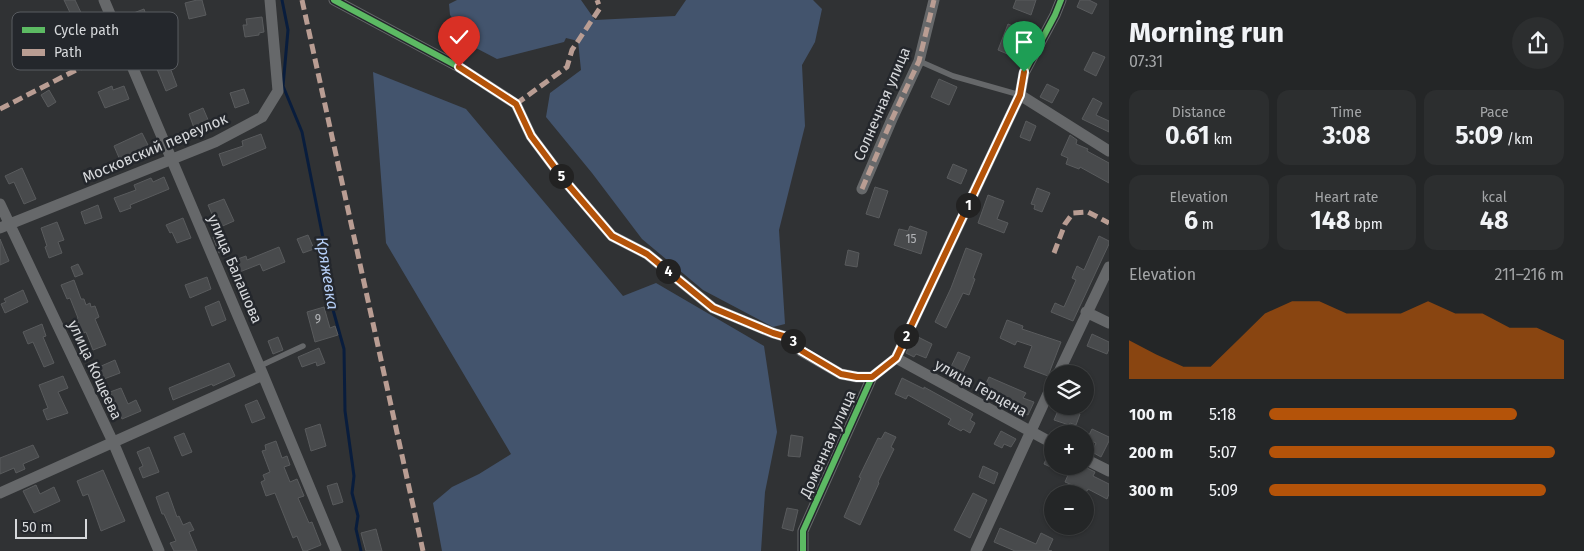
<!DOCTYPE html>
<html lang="en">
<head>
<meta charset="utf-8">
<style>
	:root { --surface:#242627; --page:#2c2e2f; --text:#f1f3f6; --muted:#a3a5a7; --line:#414344; --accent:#b45309 }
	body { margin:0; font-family:"Fira Sans",sans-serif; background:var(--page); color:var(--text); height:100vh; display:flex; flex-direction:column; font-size:19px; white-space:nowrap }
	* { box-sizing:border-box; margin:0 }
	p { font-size:16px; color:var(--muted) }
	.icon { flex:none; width:28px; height:28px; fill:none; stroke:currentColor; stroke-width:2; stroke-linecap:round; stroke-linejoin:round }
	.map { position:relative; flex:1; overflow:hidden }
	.panel { display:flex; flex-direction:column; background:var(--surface); width:475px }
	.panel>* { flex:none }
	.tools { position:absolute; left:1044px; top:365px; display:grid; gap:10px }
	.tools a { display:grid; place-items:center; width:50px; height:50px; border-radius:50%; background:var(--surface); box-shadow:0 1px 4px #0004,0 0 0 1px var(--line); font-size:25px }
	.scale { position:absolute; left:15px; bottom:12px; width:72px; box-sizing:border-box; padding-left:5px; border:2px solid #d6d8db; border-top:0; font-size:14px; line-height:18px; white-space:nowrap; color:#d6d8db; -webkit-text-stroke:4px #24272c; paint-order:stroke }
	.pin { position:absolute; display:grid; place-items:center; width:42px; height:42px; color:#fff; margin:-51px -21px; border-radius:50% 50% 50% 0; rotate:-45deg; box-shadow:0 0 5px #0007 }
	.pin .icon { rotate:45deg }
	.km { position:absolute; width:25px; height:25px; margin:-12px; border-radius:50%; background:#222; color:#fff; font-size:14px; line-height:25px; text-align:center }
	.round { display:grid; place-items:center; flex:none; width:52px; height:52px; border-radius:26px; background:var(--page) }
	.headline { display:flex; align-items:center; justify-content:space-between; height:85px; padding:0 20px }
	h1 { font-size:28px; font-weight:700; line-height:38px }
	.metrics { display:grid; grid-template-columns:repeat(3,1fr); gap:8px; height:85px; padding:5px 20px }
	.metrics div { display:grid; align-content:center; border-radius:12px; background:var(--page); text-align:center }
	.metrics b { font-size:25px; font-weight:700 }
	.metrics small { font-size:14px; font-weight:400 }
	.metrics p { font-size:14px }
	.chart { height:140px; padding:10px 20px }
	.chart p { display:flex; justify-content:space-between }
	.chart svg { width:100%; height:90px; margin-top:5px; fill:var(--accent); opacity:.7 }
	ul { padding:0 20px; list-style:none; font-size:16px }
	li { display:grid; grid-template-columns:80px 60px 1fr; align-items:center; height:38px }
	li i { height:12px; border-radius:6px; background:var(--accent) }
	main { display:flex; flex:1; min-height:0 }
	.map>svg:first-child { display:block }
</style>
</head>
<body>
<main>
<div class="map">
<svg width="1109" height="551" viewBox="0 0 1109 551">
	<rect width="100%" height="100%" fill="#303234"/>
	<path fill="#43546d" d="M457,0H581L595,20L675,16L686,0H813L822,9L815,42L802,65L805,126L779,230L785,324L773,327L703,290L642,239L592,173L546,117L550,93L581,70L578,41L566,38L564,42L497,59L476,48L450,15L449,4Z
		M373,72L466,109L623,296L656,283L764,346L777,432L765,492L761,551H442L433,503L452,487L479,474L511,454L386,243Z"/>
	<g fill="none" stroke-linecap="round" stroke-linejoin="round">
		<path stroke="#091d3d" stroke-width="3" d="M282,0L288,30L283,86L302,132L326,253L330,299L344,349L345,411L354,476L352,493L358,516L356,529L361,551"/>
	</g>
	<path fill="#484a4c" stroke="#595b5d" d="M64,0H75L84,19L88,17L94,31L67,41L62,28L75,23Z
		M197,0H202L206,15L189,19L185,3Z
		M1016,0H1036L1031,15L1013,8Z
		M1080,0H1089L1097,4L1092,14L1077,7Z
		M144,9L150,27L137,31L131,14Z
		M262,17L264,32L259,33V35L245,37L243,25H247L246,19Z
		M1008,24L1027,32L1017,58L998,50Z
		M1093,52L1105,57L1096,76L1084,70Z
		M169,65L177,86L166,91L157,69Z
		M939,79L957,87L949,105L931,97Z
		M1047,84L1059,90L1052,103L1040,97Z
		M112,86L113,90L124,86L129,99L105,108L98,92Z
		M244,89L249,103L235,108L230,93Z
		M49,90L56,102L48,107L41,95Z
		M1093,98L1102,103L1096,115L1109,121V132L1082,119Z
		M203,108L209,122L194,128L189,114Z
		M1026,121L1036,126L1030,141L1020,137Z
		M142,133L149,147L120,160L114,146Z
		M261,134L266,148L223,166L219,154L243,146L242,141Z
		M1070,135L1077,140L1076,144L1088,149L1087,151L1109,163V183L1080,167L1079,169L1066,164L1068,158L1061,155Z
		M953,164L967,170L961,184L947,178Z
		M22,168L36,199L24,204L14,182L9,184L5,176Z
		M164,177L169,189L130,205L131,208L120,212L114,198L136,190L134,185L151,178L153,182Z
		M875,187L888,191L879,218L866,214Z
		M1037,188L1050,193L1042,212L1034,209L1035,205L1031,204Z
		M988,195L1004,201L997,219L1008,223L1004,233L978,223Z
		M224,199L234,221L218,228L208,205Z
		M98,205L102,218L85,224L81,212Z
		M183,218L191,238L177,243L172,232L170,233L166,225Z
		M57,222L64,240L58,242L62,253L49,258L45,247L47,246L41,228Z
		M910,226L927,232L921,254L894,245L899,229L908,231Z
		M220,234L227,249L219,253L213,237Z
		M308,235L314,249L303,253L297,239Z
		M1099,236L1109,241V244L1073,321L1051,312L1055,303L1064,307L1076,280L1072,278L1077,266L1084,270Z
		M0,239L9,261L0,265Z
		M279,247L285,262L263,271L260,264L237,273L232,261L246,256L247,260Z
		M966,248L982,254L973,278L975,279L969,295L963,293L946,328L935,322L951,288Z
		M848,250L859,253L857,267L845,265Z
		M78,264L83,274L75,277L71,267Z
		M207,277L211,289L190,298L185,285Z
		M74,280L81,299H84L86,305L90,303L91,307L95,306L99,317L95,319L106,345L93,350L86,332L81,334L75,319L78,318L70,298L67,299L61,285Z
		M23,290L28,302L5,313L1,304L6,302L4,299Z
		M219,301L226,320L212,326L205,307Z
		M324,307L330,328L335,326L338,335L315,342L307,312Z
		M1007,320L1023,326L1022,329L1061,342L1048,376L1024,367L1032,346L1017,341L1015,345L1000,338Z
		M42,324L46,336L43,337L54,363L44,367L33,342L28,344L23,332Z
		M1092,334L1109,342V349L1107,354L1087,346Z
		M278,337L283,350L273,354L268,341Z
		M918,337L932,344L926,358L916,354L914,357L906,353L912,341L916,342Z
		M319,348L325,363L317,366L316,362L302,367L298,357Z
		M958,352L970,357L961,376L949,371Z
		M115,360L120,373L104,379L99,367Z
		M229,363L235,376L213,386L212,384L173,400L169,388Z
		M63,376L68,388L58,392L68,413L47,420L43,410L48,408L39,385Z
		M989,377L1026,393L1023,398L1034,402L1028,415L1005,405L1007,401L983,390Z
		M902,378L924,389V387L973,414L970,420L975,423L970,433L963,429L961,431L948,424L951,419L908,395L906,399L895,394Z
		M121,388L128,404L136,400L141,411L122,419L110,392Z
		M257,400L265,418L252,423L245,405Z
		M1060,406L1080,414L1076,425L1070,423L1069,425L1054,420Z
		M320,424L326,446L311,451L305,429Z
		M1092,429L1109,437V441L1101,457L1092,452L1096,443L1087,439Z
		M1001,431L1016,439L1011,447L1004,444L1002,448L994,444Z
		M885,432L896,437L891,447L894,449L878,482L879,483L860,525L844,517L861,478L859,477L878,438L881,439Z
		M184,433L192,452L182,456L174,437Z
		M791,435L803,437L800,457L788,456Z
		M276,441L282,458L287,456L290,465L284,467L290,482L297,479L304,496L298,498L309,523L312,522L321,545L306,551H303L297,536L293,538L275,493L266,496L261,482L265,480L263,475L270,472L262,451L266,450L265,445Z
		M33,445L39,457L23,464L25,469L16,473L14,468L0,474V458Z
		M149,447L159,472L143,478L139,468L143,466L137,452Z
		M1050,450H1052V466H1071L1083,472L1085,467L1095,472L1093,476L1109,484V494L1107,499L1088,489L1087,491L1065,482L1068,475L1044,464Z
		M983,466L998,473L994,484L979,477Z
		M103,470L125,521L101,531L88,494L83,496L77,481Z
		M337,483L343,502L333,505L327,486Z
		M36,485L40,494L54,487L60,501L34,513L23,491Z
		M168,492L177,517L179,516L183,525L190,522L194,530L189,532L197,551H174L170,543L176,541L164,514H162L156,497Z
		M973,493L987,500L970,538L954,530Z
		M787,508L798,510L793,531L782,528Z
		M1000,528L1036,544L1041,533L1053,539L1048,550L1052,551H1015L994,542Z
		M376,529L382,551H366L361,533Z"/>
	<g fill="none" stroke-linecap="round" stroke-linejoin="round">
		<path stroke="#66686a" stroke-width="5.5" d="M919,61L953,76L1020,95
			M260,366L303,346"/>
		<path stroke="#66686a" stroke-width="11" d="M104,0L263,375L336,551
			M334,0L459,67L516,104L531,136L564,180L612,236L647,254L713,308L773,333L790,338L801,351L841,374L857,377H872
			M1020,95L1109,151
			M862,189L892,119L919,61L934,0
			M0,204L113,442L159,551
			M0,228L215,142L262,117L278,91L270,0
			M1086,312L1109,323
			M896,358L1052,443
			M1058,374L1109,267
			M1085,459L1109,471
			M0,493L263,375
			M803,551V531L872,377L896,358L1020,95L1024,73L1055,15L1061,0
			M976,551L1052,385"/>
		<path stroke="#b99d93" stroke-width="5" stroke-dasharray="10 5" stroke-linecap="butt" d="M302,0L423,551
			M516,104L567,67L572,50L600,8L597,0
			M0,109L123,46
			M862,189L892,119L919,61L934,0
			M1054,253L1065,224L1073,213L1088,212L1109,223"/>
		<g stroke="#24272c" stroke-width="9">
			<path id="cycleway" d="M334,0L459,67L516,104L531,136L564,180L612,236L647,254L713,308L773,333L790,338L801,351L841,374L857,377H872
				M803,551V531L872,377L896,358L1020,95L1024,73L1055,15L1061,0"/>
		</g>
		<use href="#cycleway" stroke="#5cba63" stroke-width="6"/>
	</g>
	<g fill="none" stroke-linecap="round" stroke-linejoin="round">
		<g stroke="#fff" stroke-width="10">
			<path id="route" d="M459,67L516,104L531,136L564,180L612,236L647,254L713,308L773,333L790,338L802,351L841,374L857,377H872L896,358L1020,95L1024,72"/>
		</g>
		<use href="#route" stroke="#b45309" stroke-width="6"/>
	</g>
	<g text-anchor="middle" stroke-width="5" stroke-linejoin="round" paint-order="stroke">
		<g font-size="12" fill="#b2b4b7">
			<text x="911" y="243">15</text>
			<text x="318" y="323">9</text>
		</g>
		<g font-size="15" fill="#d6d8db" stroke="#24272c">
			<text transform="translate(882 104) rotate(-67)" y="5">Солнечная улица</text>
			<text transform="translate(155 148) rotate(-23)" y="5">Московский переулок</text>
			<text transform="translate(235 269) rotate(67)" y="5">улица Балашова</text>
			<text transform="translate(95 370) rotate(65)" y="5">улица Кощеева</text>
			<text transform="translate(981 388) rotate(29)" y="5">улица Герцена</text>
			<text transform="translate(828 444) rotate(-66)" y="5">Доменная улица</text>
		</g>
		<g font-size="16" font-style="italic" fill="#b5cef6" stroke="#24272c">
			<text transform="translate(328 273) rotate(81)" y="6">Кряжевка</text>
		</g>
	</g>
	<rect x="12" y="12" width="166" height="58" rx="8" fill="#24272c" stroke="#595c61" stroke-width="1"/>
	<rect x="22" y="27" width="23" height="6" fill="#5cba63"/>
	<rect x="22" y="49" width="23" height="7" fill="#b99d93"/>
	<g font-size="14" fill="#d6d8db">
		<text x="54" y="35">Cycle path</text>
		<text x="54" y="57">Path</text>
	</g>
</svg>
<div class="tools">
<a><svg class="icon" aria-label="layers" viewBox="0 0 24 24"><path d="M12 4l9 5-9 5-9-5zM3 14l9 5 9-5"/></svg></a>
<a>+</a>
<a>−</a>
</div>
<div class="scale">50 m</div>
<div class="pin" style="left:1024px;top:72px;background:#1e9e55"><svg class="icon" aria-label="arrive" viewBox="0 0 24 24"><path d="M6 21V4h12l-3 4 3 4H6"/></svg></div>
<div class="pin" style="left:459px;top:67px;background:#d93025"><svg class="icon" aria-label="check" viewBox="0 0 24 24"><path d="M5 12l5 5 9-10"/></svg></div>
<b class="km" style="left:968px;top:205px">1</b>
<b class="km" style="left:906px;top:336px">2</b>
<b class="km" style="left:793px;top:341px">3</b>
<b class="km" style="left:668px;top:271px">4</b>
<b class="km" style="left:561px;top:176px">5</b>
</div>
<section class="panel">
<div class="headline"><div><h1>Morning run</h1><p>07:31</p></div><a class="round"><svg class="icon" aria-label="share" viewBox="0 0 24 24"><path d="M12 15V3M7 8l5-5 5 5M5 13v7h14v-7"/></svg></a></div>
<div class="metrics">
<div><p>Distance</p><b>0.61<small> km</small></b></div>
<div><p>Time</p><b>3:08</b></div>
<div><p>Pace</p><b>5:09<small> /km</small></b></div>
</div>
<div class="metrics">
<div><p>Elevation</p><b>6<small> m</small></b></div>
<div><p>Heart rate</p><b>148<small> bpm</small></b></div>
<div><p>kcal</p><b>48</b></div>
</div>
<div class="chart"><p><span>Elevation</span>211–216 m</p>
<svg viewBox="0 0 160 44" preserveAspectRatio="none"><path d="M0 44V25L10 32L20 38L30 38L40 25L50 12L60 6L70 6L80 12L90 12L100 12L110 6L120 12L130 12L140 19L150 19L160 25V44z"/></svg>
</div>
<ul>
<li><b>100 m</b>5:18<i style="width:84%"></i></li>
<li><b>200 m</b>5:07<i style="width:97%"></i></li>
<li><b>300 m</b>5:09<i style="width:94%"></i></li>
</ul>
</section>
</main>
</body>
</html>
